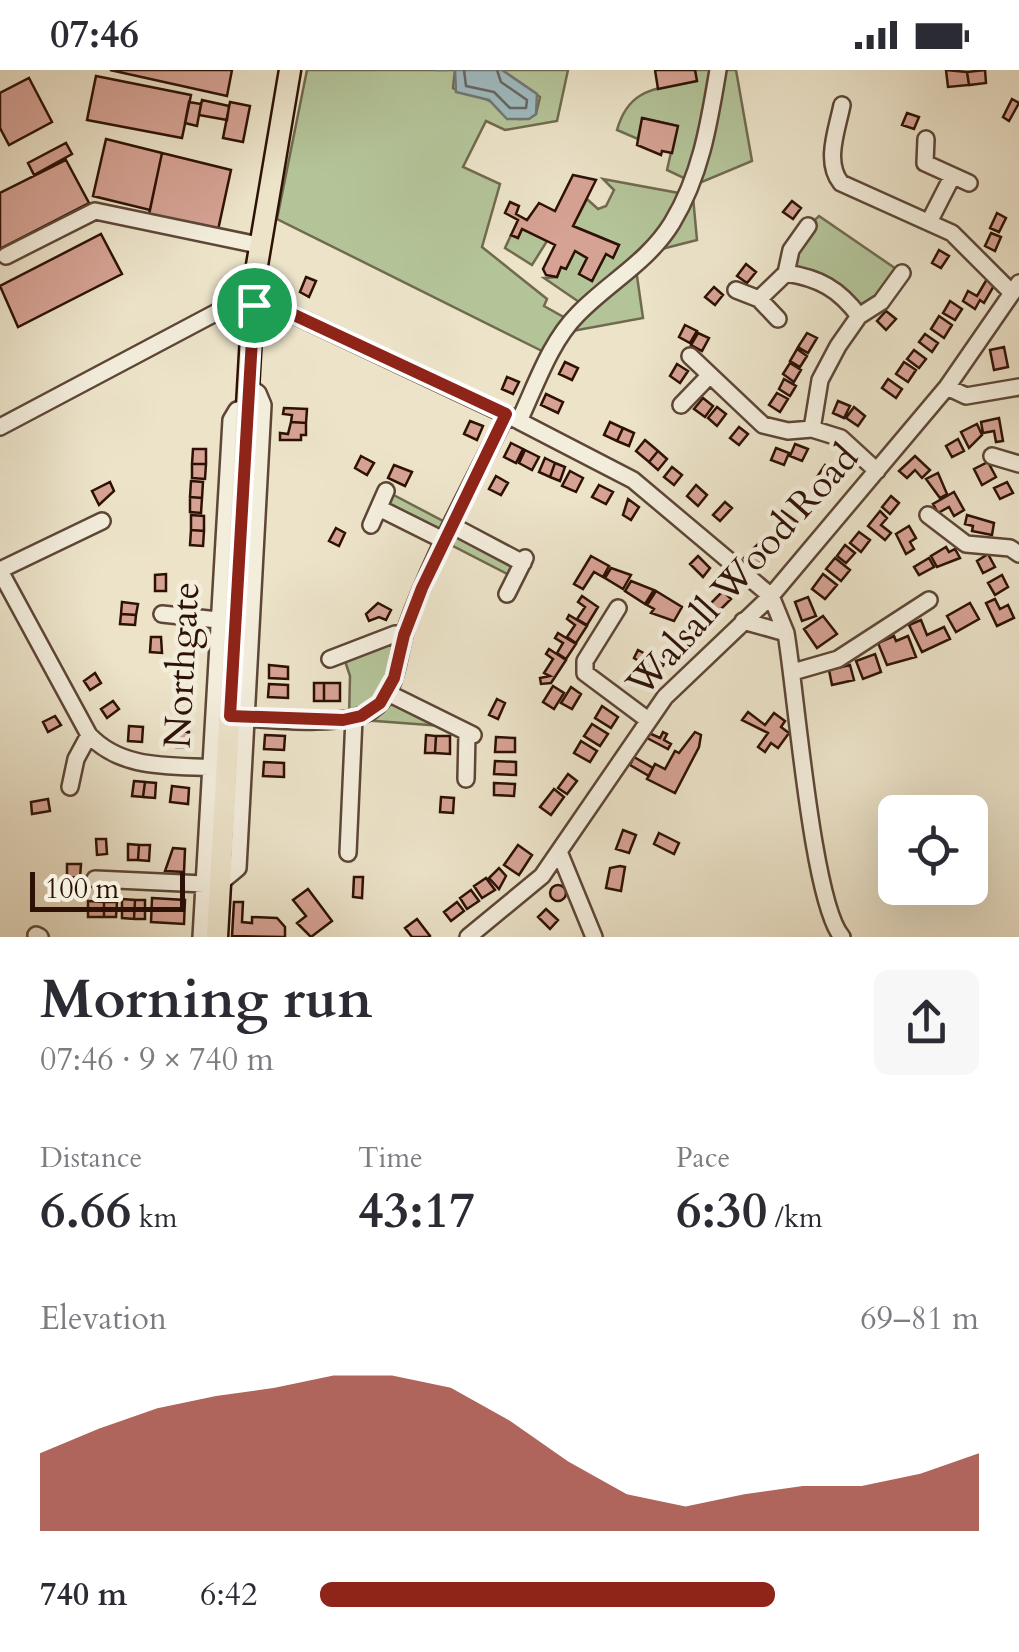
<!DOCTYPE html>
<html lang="en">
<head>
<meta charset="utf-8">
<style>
	:root { --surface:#fff; --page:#f7f7f7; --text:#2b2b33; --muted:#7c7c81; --accent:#8f2418 }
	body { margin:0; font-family:Cardo,serif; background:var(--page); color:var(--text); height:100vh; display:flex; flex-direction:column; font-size:38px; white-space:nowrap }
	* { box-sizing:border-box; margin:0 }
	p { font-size:32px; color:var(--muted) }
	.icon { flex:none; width:55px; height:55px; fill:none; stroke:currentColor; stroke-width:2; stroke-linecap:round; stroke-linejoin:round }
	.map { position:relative; height:867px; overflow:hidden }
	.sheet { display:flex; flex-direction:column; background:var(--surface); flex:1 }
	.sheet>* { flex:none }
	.buttons { position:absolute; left:878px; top:725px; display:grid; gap:20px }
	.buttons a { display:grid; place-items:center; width:110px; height:110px; border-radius:15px; background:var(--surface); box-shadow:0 10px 40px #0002; font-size:50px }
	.scale { position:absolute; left:30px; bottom:25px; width:155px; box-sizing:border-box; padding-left:10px; border:5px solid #2d1105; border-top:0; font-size:28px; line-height:35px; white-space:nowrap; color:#2d1105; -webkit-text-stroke:8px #f3eddc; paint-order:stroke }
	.pin { position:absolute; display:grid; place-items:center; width:85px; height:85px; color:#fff; margin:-42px; border:5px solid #fff; border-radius:50%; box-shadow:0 2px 10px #0007 }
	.round { display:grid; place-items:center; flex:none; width:105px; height:105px; border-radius:15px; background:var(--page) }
	.overview { display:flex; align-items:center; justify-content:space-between; height:170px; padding:0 40px }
	h1 { font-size:55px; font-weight:800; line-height:75px }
	.figures { display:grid; grid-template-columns:repeat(3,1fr); gap:15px; height:170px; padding:10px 40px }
	.figures div { display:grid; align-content:center }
	.figures b { font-size:50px; font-weight:800 }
	.figures small { font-size:28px; font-weight:400 }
	.figures p { font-size:28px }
	.chart { height:280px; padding:20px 40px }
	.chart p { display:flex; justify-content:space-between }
	.chart svg { width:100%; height:180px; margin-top:10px; fill:var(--accent); opacity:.7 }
	ul { padding:0 40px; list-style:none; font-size:32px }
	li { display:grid; grid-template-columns:160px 120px 1fr; align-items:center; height:75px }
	li i { height:25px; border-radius:12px; background:var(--accent) }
	.status { display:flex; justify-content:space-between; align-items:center; height:70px; padding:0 50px; background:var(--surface); direction:ltr }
	.status svg { height:28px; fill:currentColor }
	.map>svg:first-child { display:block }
</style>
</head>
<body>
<div class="status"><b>07:46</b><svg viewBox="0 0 49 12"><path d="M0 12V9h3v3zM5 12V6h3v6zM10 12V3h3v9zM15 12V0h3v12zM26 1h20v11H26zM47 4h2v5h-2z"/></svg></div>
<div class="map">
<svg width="1019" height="867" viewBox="0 0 1019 867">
	<rect width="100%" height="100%" fill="#ece3c9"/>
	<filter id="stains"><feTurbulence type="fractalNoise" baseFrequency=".002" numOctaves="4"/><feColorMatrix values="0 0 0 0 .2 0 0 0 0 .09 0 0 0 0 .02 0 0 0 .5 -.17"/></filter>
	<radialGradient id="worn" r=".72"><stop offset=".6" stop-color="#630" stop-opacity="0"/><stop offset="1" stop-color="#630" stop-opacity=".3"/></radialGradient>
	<path fill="#b4c499" stroke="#706a4f" stroke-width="2.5" d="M307,0H455L453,18C465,27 482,24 493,33C506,42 517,57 536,44L540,27L502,0H568L557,51L505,60L486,51L463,97L500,114L482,177L547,229L544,236L567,249L544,282L277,149Z
		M695,0H713L690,111L667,100L677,56L643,48L638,69L617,60C629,17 657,19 696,11Z
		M718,0H736L752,91L692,116L697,170L650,182L691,116Z
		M603,109L684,124L648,179L582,234L544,208L557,207L561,197L566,199L575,181L587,188L580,204L592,211L606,184L613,187L619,175L573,156L587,129L598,139L606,136L614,120Z
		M819,146L902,203L859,246L787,193L808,156Z
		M522,159L547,171L532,195L505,178L511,165L518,167Z
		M636,199L643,248L567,262Z
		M386,421L523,493L515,508L379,438Z
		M404,565L389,623L456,657L349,649L350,606L343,585Z"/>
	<path fill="#9fbbc1" stroke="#717776" stroke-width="2.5" d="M455,0H502L537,24L536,44L529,49H507L489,30L456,22Z"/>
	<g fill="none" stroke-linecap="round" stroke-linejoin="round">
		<path stroke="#666663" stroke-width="2.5" d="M464,0L466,16L494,22L510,38H526L527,30L501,12L497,0"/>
		<path stroke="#717776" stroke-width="2.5" d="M436,0H448"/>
	</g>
	<path fill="#d6a294" stroke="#2d1105" stroke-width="2.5" d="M110,0H232L227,26Z
		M655,0H695L697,11L658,19Z
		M946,0L967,2L969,15L948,17Z
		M985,0L986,13L969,15L967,2Z
		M96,6L191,25L182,68L87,50Z
		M29,8L52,52L9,75L0,58V23Z
		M1012,29L1019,33L1009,51L1003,47Z
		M202,30L229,36L227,50L199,45Z
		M189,32L201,34L197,56L185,53Z
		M230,32L250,36L243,72L223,68Z
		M907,43L919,47L914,59L902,55Z
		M642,48L678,56L672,83L662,81L661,85L637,75Z
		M106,69L162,83L150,140L93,126Z
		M66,73L72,84L34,105L28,93Z
		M162,83L231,100L218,160L149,144Z
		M66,90L89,133L0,179V123Z
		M573,105L596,110L573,156L619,175L613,188L606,184L592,211L579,204L587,188L575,181L566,199L561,197L557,207L546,205L543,199L555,175L522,159L518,168L511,165L518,150L505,143L510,132L519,136L516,144L527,150L539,133L555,141Z
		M792,131L801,138L793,149L783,142Z
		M997,143L1006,148L999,162L990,158Z
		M991,163L1001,167L995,181L985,176Z
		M101,164L122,204L18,257L0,216Z
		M939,180L949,186L941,198L932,193Z
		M746,194L756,202L747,213L737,206Z
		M306,207L316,211L309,227L300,222Z
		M987,209L995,214L984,233L980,230L975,239L963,231L968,221L977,226Z
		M714,217L723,225L715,235L705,227Z
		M950,231L962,239L955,250L943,243Z
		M886,241L896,249L886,260L877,251Z
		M939,246L952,255L944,268L931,259Z
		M685,255L697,261L690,273L679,267Z
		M698,263L709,268L702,281L691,275Z
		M807,263L817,268L808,283L798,277Z
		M925,264L938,273L932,282L919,272Z
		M1004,277L1008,297L994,300L990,280Z
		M797,279L807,286L800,297L790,291Z
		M914,280L926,289L919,298L907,289Z
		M565,292L578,298L572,310L559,304Z
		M904,292L916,300L908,312L896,304Z
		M790,293L801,300L794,312L783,304Z
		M677,294L688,301L680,313L670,306Z
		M507,307L519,312L513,324L502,319Z
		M784,309L796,316L790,326L779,319Z
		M888,309L902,319L896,328L882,318Z
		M777,323L788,329L780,342L769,335Z
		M546,324L563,332L558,343L541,335Z
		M703,328L713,336L705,347L694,339Z
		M838,331L850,336L844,348L833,343Z
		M717,337L726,344L717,356L708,348Z
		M854,337L865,346L858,356L846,348Z
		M284,338L307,339L306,353L291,352L292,345L283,344Z
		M999,348L1003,371L996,372L994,361L983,363L981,352Z
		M470,351L483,356L477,370L464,364Z
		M291,352L306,353V365H301V370H280V363L288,364Z
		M610,352L623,358L617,371L604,365Z
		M977,354L982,365L969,378L961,362Z
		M739,357L748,364L739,375L730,368Z
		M623,358L634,363L629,376L617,371Z
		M958,369L964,381L952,387L946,376Z
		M645,370L658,381L649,392L636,381Z
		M511,373L523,379L516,393L504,387Z
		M795,374L808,379L802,391L790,386Z
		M776,378L789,383L784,395L771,390Z
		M193,379H206V394H192Z
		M525,380L539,387L532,400L519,393Z
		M658,381L667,389L658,400L649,392Z
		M361,386L374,393L367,405L355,398Z
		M915,386L930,400L922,408L915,400L907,408L899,401Z
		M545,388L555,393L550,407L539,402Z
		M988,392L996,407L982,415L974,399Z
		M555,393L565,397L560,411L550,407Z
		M192,394H206L205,409L192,408Z
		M394,395L412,402L405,416L388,408Z
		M825,395L835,403L827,414L817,407Z
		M672,397L682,405L674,415L664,407Z
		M570,401L583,408L576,422L562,416Z
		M938,403L947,424L940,428L926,409Z
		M496,406L508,413L501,425L489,419Z
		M191,411L203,412L202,428L190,427Z
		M110,412L114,421L99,435L92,421Z
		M1007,412L1013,423L1000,429L994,418Z
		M599,415L613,422L606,434L592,427Z
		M696,415L707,425L698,436L687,426Z
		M954,422L964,440L954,446L949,437L938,443L933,434Z
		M891,426L899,433L890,444L882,437Z
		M190,427L202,428L201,443L190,442Z
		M628,429L639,437L631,450L623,445Z
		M725,432L732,438L720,451L713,445Z
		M782,441L797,452L789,462L775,450Z
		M880,441L887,448L881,455L891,463L885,470L868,456Z
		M191,445L204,446V461L191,460Z
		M967,445L994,453L992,465L972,461L973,456L965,454Z
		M909,456L916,468L910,472L914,479L906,484L896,464Z
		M336,458L345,463L339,476L329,471Z
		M191,460L204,461L203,476L190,475Z
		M859,462L870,470L861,482L850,473Z
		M758,474L768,485L754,498L744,488Z
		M845,475L855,483L846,493L837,486Z
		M946,477L949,482L955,479L960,488L937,497L931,486Z
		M988,484L995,497L983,503L977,491Z
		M591,486L609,496L603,507L594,502L583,519L574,514Z
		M698,486L710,498L703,507L690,494Z
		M835,488L850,500L841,511L826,499Z
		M929,488L934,497L919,505L914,497Z
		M611,498L631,505L623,519L605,508Z
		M166,504V521H155V505Z
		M823,504L837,515L825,529L812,519Z
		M1002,505L1008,517L995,525L988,513Z
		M631,511L654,520L645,534L625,521Z
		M186,514H198L197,530H186Z
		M656,521L682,537L674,551L651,543L654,539L647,535Z
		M723,521L731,529L715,545L707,537Z
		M582,526L598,537L587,555L577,549L585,537L578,532Z
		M808,527L816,546L802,551L795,532Z
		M995,529L1000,539L1008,535L1014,548L997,556L986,533Z
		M122,532L138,534L136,545L121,544Z
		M378,533L391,540L386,550L379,547L369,551L366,544Z
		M970,533L979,549L956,562L947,546Z
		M705,540L712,546L697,563L690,556Z
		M121,544L136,545L135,555L120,554Z
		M569,545L587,556L576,573L567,567L575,555L567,549Z
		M823,546L837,564L817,578L804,559Z
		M921,550L927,565L944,557L950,569L922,582L909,555Z
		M558,563L576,574L566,589L557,583L563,573L555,568Z
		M183,565H195L194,583L182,582Z
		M894,566L896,571L908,566L916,587L887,595L878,573Z
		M151,567H161L162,583L150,582Z
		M549,579L566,590L551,613L541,614L540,608L550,606L544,603L553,589L546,584Z
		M638,580L664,594L653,611L645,605L650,598L634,588Z
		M875,584L881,602L863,609L856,591Z
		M269,595L288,597V609L269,608Z
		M850,595L854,610L832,615L829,600Z
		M95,603L101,613L90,620L84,611Z
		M314,613H324V631H314Z
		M324,613H340V631H324Z
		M269,614L288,615V628L268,627Z
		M553,616L564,623L554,639L543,632Z
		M571,617L581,624L572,639L561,633Z
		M497,629L505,633L498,649L489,645Z
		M113,631L119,639L107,648L101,639Z
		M602,636L618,647L611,658L595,648Z
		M748,642L765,655L774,643L785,651L781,657L789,663L778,678L771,673L765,682L758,677L768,663L742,650Z
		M55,646L61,655L48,662L43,652Z
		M592,654L608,664L600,676L584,666Z
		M129,656L143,657L142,672L128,671Z
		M177,661L189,662L188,678L176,677Z
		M663,662L667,664L664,670L671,674L668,679L647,668L649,663L660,668Z
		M695,662L701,665L699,677L675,723L647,709L655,694L665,699L675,681L679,683Z
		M265,665L285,666L284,680L264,679Z
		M426,665L436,666L435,683H425Z
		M436,666H450V684L435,683Z
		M496,667L515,668V682H495Z
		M581,671L597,681L590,692L574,683Z
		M634,687L653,698L649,706L630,695Z
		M495,691L516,692V705L494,704Z
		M264,692L284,693V707L263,706Z
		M568,704L577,711L567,724L558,718Z
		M134,711L145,712L143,727L132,726Z
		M145,712L156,713L155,728L143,727Z
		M494,713L515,714L514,726L494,725Z
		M172,716L189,718L188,734L170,732Z
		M554,719L564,727L551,745L540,737Z
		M441,727L454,728L453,743L440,742Z
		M48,729L50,741L32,744L31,732Z
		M623,760L636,765L629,783L616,779Z
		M659,763L679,773L674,784L654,774Z
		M96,769H106L107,784L97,785Z
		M128,774L139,775L138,790H128Z
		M139,775H150L149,791L138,790Z
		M518,775L532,785L519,805L504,795Z
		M173,778L185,779L184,802L165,801Z
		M67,794H81L80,808L67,807Z
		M620,796L625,797L621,821L606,818L610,798Z
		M499,798L506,806L499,819L489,808Z
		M67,807L80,808V821L66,820Z
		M354,807H363L362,828L353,827Z
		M486,808L495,820L482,828L474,816Z
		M550 823a8 8 0 1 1 16 0a8 8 0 1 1-16 0Z
		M308,819L332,851L311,867L297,853L306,846L293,830Z
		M471,820L479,831L467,839L460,828Z
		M152,828L185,830L184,854L151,852Z
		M122,829L135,830L134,849L122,848Z
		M135,830H145V849H134Z
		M88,831L104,832V847H88Z
		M104,832H117L116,847H104Z
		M234,832H243L242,852L252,853V847L277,848L285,857V867L232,866Z
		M457,832L464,841L451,851L444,842Z
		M546,839L558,850L550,859L538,847Z
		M417,849L430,866L429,867H412L405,858Z"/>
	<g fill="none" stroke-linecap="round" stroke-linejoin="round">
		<g stroke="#5d4636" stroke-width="20">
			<path id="minor" d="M842,35C837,60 824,92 841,113L952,163L1012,223
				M926,69L925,93L969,113
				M930,150L952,107
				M6,186L95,141L258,175
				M786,203L791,180L808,156
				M736,220L759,229L778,249
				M759,229L786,203C819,208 839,219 859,246
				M690,286L763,355L788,361L812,359L841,368L877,401
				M947,317L966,326L1019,317
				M681,335L709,306
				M519,351C536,315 550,272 578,244C609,212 648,192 672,153C701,105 709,54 718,0
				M0,357L219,241L239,234L275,236L519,351L633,410L771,526L786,563C796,621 812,832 842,867
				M812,359L820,310L838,276L859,246L881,232L902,203
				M992,386L1019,394
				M379,438L445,471
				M928,445L966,474L1010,478L1019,484
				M371,455L386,421
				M453,456L523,493
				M0,500L102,451
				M0,501L89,665C123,701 173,695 219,698
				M507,524L525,488
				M618,538L585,591V603L648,650
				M162,544L218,550
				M743,551L786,563
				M330,589L395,564L404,565
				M793,602L838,589L929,530
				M388,623L473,665
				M235,647C269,649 343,658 371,641C399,622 396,588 406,559C432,485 472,415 506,345
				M466,709L467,663
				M70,717L76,689L89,665
				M348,783L354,648
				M560,784L594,867
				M95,809L204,814
				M220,813L238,798L263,335L258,323L249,317
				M36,865L40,867
				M201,867L231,350L237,340L247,338
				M468,867L542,806L665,627L771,526L947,317L1019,213"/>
		</g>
		<g stroke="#2d1105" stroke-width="25">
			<path id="major" d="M217,867L254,213L290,0"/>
		</g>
		<use href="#minor" stroke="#f3eddc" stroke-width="15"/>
		<use href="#major" stroke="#ece3c9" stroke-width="20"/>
	</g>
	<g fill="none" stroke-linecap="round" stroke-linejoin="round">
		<g stroke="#fff" stroke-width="20">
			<path id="route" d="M254,235L275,236L506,344L422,518L404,565L394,608L380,633L361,646L343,650L230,646Z"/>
		</g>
		<use href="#route" stroke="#8f2418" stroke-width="12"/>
	</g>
	<g text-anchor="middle" stroke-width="9" stroke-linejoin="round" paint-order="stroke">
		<g font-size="38" fill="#2d1105" stroke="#f3eddc">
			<text transform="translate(742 500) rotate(-48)" y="13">Walsall Wood Road</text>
			<text transform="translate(181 595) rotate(-87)" y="13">Northgate</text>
		</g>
	</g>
	<rect width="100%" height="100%" filter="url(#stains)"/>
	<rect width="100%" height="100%" fill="url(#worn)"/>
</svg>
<div class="buttons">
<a><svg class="icon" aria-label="locate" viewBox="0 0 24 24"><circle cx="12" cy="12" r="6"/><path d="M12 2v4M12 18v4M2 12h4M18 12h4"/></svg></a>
</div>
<div class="scale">100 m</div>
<div class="pin" style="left:254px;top:235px;background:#1e9e55"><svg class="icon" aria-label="arrive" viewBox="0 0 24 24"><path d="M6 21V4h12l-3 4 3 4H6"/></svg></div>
</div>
<section class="sheet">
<div class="overview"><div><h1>Morning run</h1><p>07:46 · 9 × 740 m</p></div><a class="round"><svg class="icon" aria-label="share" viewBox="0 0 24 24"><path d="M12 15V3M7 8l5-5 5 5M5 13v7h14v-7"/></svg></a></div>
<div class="figures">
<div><p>Distance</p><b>6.66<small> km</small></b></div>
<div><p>Time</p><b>43:17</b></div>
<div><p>Pace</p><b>6:30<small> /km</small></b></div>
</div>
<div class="chart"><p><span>Elevation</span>69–81 m</p>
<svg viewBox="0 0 160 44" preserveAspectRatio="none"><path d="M0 44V25L10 19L20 14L30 11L40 9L50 6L60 6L70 9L80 17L90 27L100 35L110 38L120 35L130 33L140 33L150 30L160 25V44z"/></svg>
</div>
<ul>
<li><b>740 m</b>6:42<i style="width:69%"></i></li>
</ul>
</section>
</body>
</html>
